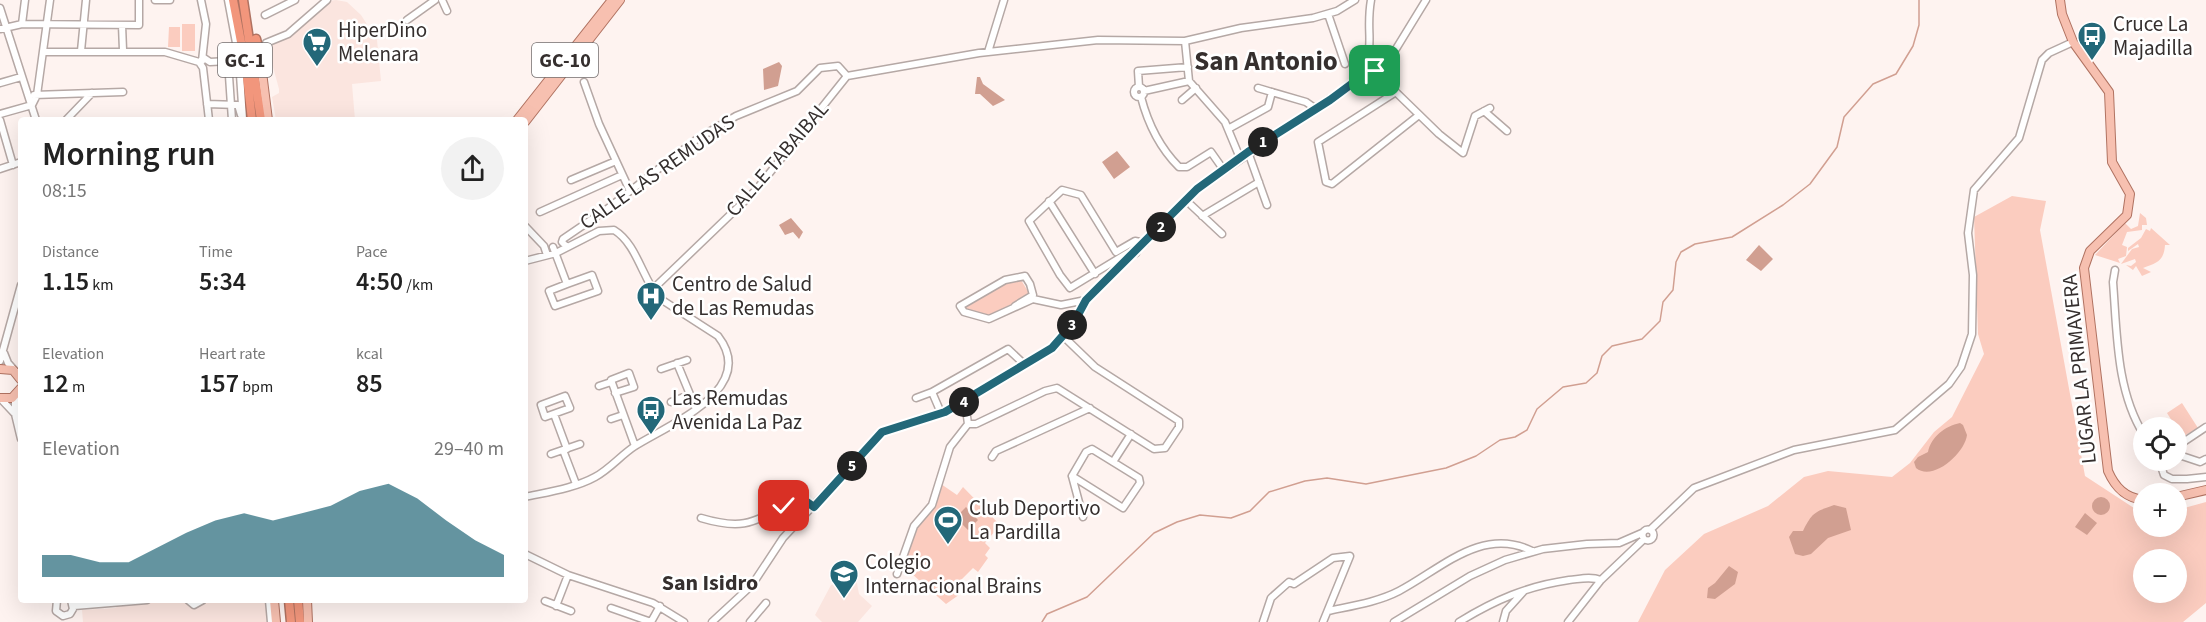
<!DOCTYPE html>
<html lang="en">
<head>
<meta charset="utf-8">
<style>
	:root { --surface:#fff; --page:#f2f2f2; --text:#222; --muted:#767676; --accent:#236879 }
	body { margin:0; font-family:"Source Sans 3",sans-serif; background:var(--page); color:var(--text); height:100vh; display:flex; flex-direction:column; font-size:22px; white-space:nowrap }
	* { box-sizing:border-box; margin:0 }
	p { font-size:20px; color:var(--muted) }
	.icon { flex:none; width:33px; height:33px; fill:none; stroke:currentColor; stroke-width:2; stroke-linecap:round; stroke-linejoin:round }
	.map { position:relative; flex:1; overflow:hidden }
	.sheet { position:absolute; left:18px; top:117px; width:510px; height:486px; display:flex; flex-direction:column; background:var(--surface); border-radius:6px; box-shadow:0 6px 24px #0002 }
	.sheet>* { flex:none }
	.fabs { position:absolute; left:2133px; top:417px; display:grid; gap:12px }
	.fabs a { display:grid; place-items:center; width:54px; height:54px; border-radius:50%; background:var(--surface); box-shadow:0 6px 24px #0002; font-size:30px }
	.pin { position:absolute; display:grid; place-items:center; width:51px; height:51px; color:#fff; margin:-26px; border-radius:12px; box-shadow:0 3px 9px #0006 }
	.km { position:absolute; width:30px; height:30px; margin:-15px; border-radius:50%; background:#222; color:#fff; font-size:16px; line-height:30px; text-align:center }
	.round { display:grid; place-items:center; flex:none; width:63px; height:63px; border-radius:32px; background:var(--page) }
	.head { display:flex; align-items:center; justify-content:space-between; height:102px; padding:0 24px }
	h1 { font-size:33px; font-weight:600; line-height:45px }
	.figures { display:grid; grid-template-columns:repeat(3,1fr); gap:9px; height:102px; padding:6px 24px }
	.figures div { display:grid; align-content:center }
	.figures b { font-size:26px; font-weight:600 }
	.figures small { font-size:16px; font-weight:400 }
	.figures p { font-size:16px }
	.chart { height:168px; padding:12px 24px }
	.chart p { display:flex; justify-content:space-between }
	.chart svg { width:100%; height:108px; margin-top:6px; fill:var(--accent); opacity:.7 }
	.map>svg:first-child { display:block }
</style>
</head>
<body>
<div class="map">
<svg width="2206" height="622" viewBox="0 0 2206 622">
	<rect width="100%" height="100%" fill="#fef3f0"/>
	<path fill="#fbe5df" d="M336,0L347,2L361,15L377,40L381,81L352,84L355,120H276L272,97L279,93V89L267,45L329,1Z
		M856,578L859,594L872,606L858,622H822L815,615L831,585Z
		M116,600H266L268,622H83L82,610L116,608Z"/>
	<path fill="#fbccbf" fill-rule="evenodd" d="M182,24H195V51H182Z
		M169,27H180V47H168Z
		M2012,196L2046,201L2040,230L2085,476L2137,510L2143,511L2144,526H2176L2177,510L2206,502V603L2183,622H1638L1665,570L1704,534L1768,506L1804,477L1828,471L1892,477L1910,463L1934,432L1952,417L1984,354L1978,334L1974,217ZM2144,560H2176V592H2144Z
		M2140,213L2146,218L2147,225H2142V230L2127,232L2122,245L2127,247L2126,256L2118,259L2120,263L2095,255L2125,223L2131,229L2138,226Z
		M2151,228L2170,245H2165C2164,261 2157,263 2143,268L2151,272L2142,276L2136,266L2133,270L2126,265L2131,266L2136,262L2135,259L2121,264L2132,249L2139,247L2138,244L2128,251V248L2141,238L2146,229L2150,231Z
		M1021,280L1029,293L1027,296L991,315L966,310L964,307L1006,283Z
		M2182,403L2198,428L2182,437L2167,413Z
		M941,484L957,495L963,487L1000,525L985,543L990,548L985,555L988,558L978,572L973,568L958,583L963,592L946,604L903,566L916,526Z"/>
	<path fill="#d19f91" d="M779,62L782,66L778,86L764,90L763,69Z
		M977,77H980L983,84L1005,100L993,106L980,94H975Z
		M1117,151L1130,167L1114,179L1102,162Z
		M791,218L803,232L799,239L793,232L785,235L779,225Z
		M1759,245L1773,259L1761,271L1746,260Z
		M1960,423L1963,425L1967,435C1965,453 1933,482 1916,468L1914,462L1918,457L1928,452C1931,437 1945,426 1960,423Z
		M2092 506a9 9 0 1 1 18 0a9 9 0 1 1-18 0Z
		M1834,505L1846,508L1851,530L1828,538L1811,554L1803,556L1795,554L1789,537L1793,531H1803C1812,513 1814,512 1834,505Z
		M966,507L978,520L968,530L961,523L957,526L952,521Z
		M2085,513L2097,523L2087,535L2075,527Z
		M1729,566L1738,572L1735,584L1715,599L1707,598L1708,588L1715,583Z"/>
	<g fill="none" stroke-linecap="round" stroke-linejoin="round">
		<path stroke="#d19f91" stroke-width="1.5" d="M1042,622L1047,614L1087,597L1154,533L1177,522L1200,515L1231,518L1250,511L1269,492L1305,481L1327,478L1366,484L1446,468L1476,456L1500,440L1515,437L1527,430L1537,409L1563,387L1586,383L1597,373L1602,356L1612,346L1642,339L1660,321L1663,302L1673,290L1676,262L1681,252L1695,244L1732,237L1783,205L1810,184L1837,147L1844,117L1873,84L1896,74L1913,46L1919,25V0"/>
		<g stroke="#b5a8a5" stroke-width="9">
			<path id="minor" d="M155,0H170
				M201,0L206,24L202,61
				M228,0L239,59L243,120
				M442,0L447,11
				M0,8L36,120
				M1328,14L1345,64
				M265,15L295,0
				M407,20L435,0
				M22,24L25,0
				M122,25L123,50
				M0,29L22,24L139,25V0
				M1185,41L1189,81L1225,122L1240,158
				M81,51L86,0
				M43,52H165L199,62
				M988,52L1004,0
				M260,55L266,43L288,34L327,0
				M204,58L210,62L228,61L232,120
				M199,62L203,68L209,120
				M1367,64L1439,134L1463,153L1475,116L1490,108
				M1380,75L1426,0
				M847,76L979,53L1098,40L1185,41L1241,28L1313,18L1337,11L1355,0
				M584,82L599,124L630,191
				M0,83L21,77
				M1134 92a5 5 0 1 1 10 0a5 5 0 1 1-10 0Z
				M1139,87L1138,71L1188,67
				M1258,88L1306,102L1316,109
				M1144,91L1189,81
				M1396,92L1318,142L1326,182L1332,184L1419,115
				M34,95L123,92
				M1141,97C1148,124 1159,147 1179,167H1187L1211,152L1223,169
				M1182,100L1196,88
				M207,104L238,105L241,115
				M32,105L37,95L50,0
				M1484,111L1507,131
				M0,114L32,105
				M0,120L13,165
				M66,120L92,93
				M1228,129L1268,107L1272,92
				M1248,152L1267,205
				M0,169L21,162
				M571,180L616,161
				M1049,201L1095,274
				M1191,205L1222,234
				M540,212L622,175
				M1202,216L1259,182
				M525,226L544,246L547,255
				M553,247L567,284L549,291L555,306L598,291L592,275L567,284
				M567,247L562,242L563,239L607,209L697,139L736,116L797,91L820,68L838,66L847,76
				M1136,253L1131,251L1070,288L1060,275L1029,221L1062,190L1081,195L1116,252L1135,241L1145,243
				M525,261L556,253L599,231L614,230C637,244 642,278 659,298L718,336C759,389 670,424 635,446C621,455 610,469 595,477C575,488 548,492 525,497
				M2115,270L2113,282C2117,332 2116,391 2144,435
				M652,290L756,190L847,76
				M1015,306L1033,295L1030,284L1025,276L1005,280L960,306L964,312L989,319L1033,299L1061,305L1086,300
				M4,353L8,363L16,372
				M0,361L21,285
				M677,363L696,409
				M661,369L687,360
				M599,386L611,382
				M932,392L941,413
				M615,393L634,387L629,373L611,380L635,446
				M15,396V414L21,439
				M565,396L570,408L545,417L541,405Z
				M0,398L14,413
				M916,398L932,392L1008,349L1025,365
				M965,401L968,424
				M671,402L689,395
				M554,414L567,449
				M611,419L623,415
				M968,424H976L1045,391L1057,388L1154,449L1165,448L1179,427V421L1095,367L1063,336
				M2176,447L2206,427
				M1092,449L1139,478L1140,483L1123,508L1072,476L1086,452Z
				M563,450L576,484
				M551,454L580,444
				M2176,454L2200,462L2206,459
				M992,457L996,451L1090,408
				M2159,460L2164,475L2172,479H2187L2206,477
				M1113,462L1131,434
				M1072,476L1083,517
				M701,518C738,529 751,525 784,506L790,490L814,507
				M1642.5 535a5.5 5.5 0 1 1 11 0a5.5 5.5 0 1 1-11 0Z
				M1650,530L1694,488L1794,450L1895,430L1949,384L1961,367L1972,334L1973,275L1968,233L1974,190L2019,138L2042,60L2049,53L2073,42
				M525,554L568,575L653,603L684,622
				M897,574L914,526L932,505L950,447L968,424
				M57,600L56,611L63,616L70,614L73,609L71,600
				M188,600L194,605L203,600
				M269,600L271,622
				M545,601L571,611
				M74,606L147,600
				M556,606L568,575
				M611,608L651,622
				M1328,611C1351,606 1378,602 1399,591C1441,569 1482,526 1532,551
				M651,622L660,606
				M712,622L752,585L783,538L882,432L945,412L1052,348L1073,324L1086,300L1197,189L1350,85C1381,51 1364,40 1371,0
				M750,622L766,603
				M1263,622L1271,598L1289,582L1294,584L1333,558L1350,556L1323,622
				M1394,622L1470,576L1505,560L1543,549L1587,544L1619,543L1642,533
				M1459,622C1495,600 1527,586 1569,580C1580,579 1590,576 1601,580
				M1503,622L1506,611L1524,591
				M1568,622L1601,580L1644,539"/>
		</g>
		<g stroke="#b07261" stroke-width="10">
			<path id="major" d="M2060,0L2062,14L2073,42L2109,92L2112,162L2130,194L2127,215L2090,251L2084,268L2108,471C2115,487 2125,498 2144,500
				M260,56L268,120
				M517,120L612,0
				M525,122L620,0
				M0,369L13,370L21,380
				M0,398H12L21,388
				M2176,497L2206,490
				M274,600L276,622
				M307,600L308,622"/>
		</g>
		<g stroke="#b07261" stroke-width="11">
			<path id="highway" d="M233,0L246,68L252,120
				M243,0L261,120
				M256,39L260,56
				M289,600L291,622
				M298,600L300,622"/>
		</g>
		<use href="#minor" stroke="#fff" stroke-width="6"/>
		<use href="#major" stroke="#f7c0b0" stroke-width="8"/>
		<use href="#highway" stroke="#f2967c" stroke-width="8"/>
	</g>
	<g fill="none" stroke-linecap="round" stroke-linejoin="round">
		<g stroke="#fff" stroke-width="12">
			<path id="route" d="M784,506L790,490L814,507L882,432L945,412L1052,348L1073,324L1086,300L1197,189L1248,152L1330,100L1365,74L1375,71"/>
		</g>
		<use href="#route" stroke="#236879" stroke-width="8"/>
	</g>
	<defs>
		<g id="bus-pin" transform="scale(1.5)"><path d="M0 17L-7.5 6A9.5 9.5 0 1 1 7.5 6Z" fill="#236879" stroke="#fff"/><path d="M-5-6H5V4H4V6H2V4H-2V6H-4V4H-5ZM-3.5-4V0h7V-4ZM-3.5 1.2v1.5H-2V1.2ZM2 1.2v1.5H3.5V1.2Z" fill="#fff"/></g>
		<g id="supermarket-pin" transform="scale(1.5)"><path d="M0 17L-7.5 6A9.5 9.5 0 1 1 7.5 6Z" fill="#236879" stroke="#fff"/><path d="M-6-5.5h2.5l.6 2H6L4.5 2H-2.5L-4.4-4H-6ZM-1.5 3.2a1.3 1.3 0 1 0 .1 0ZM3 3.2a1.3 1.3 0 1 0 .1 0Z" fill="#fff"/></g>
		<g id="hospital-pin" transform="scale(1.5)"><path d="M0 17L-7.5 6A9.5 9.5 0 1 1 7.5 6Z" fill="#236879" stroke="#fff"/><path d="M-5-5h3v3.5h4V-5h3V5h-3V1.5h-4V5h-3Z" fill="#fff"/></g>
		<g id="stadium-pin" transform="scale(1.5)"><path d="M0 17L-7.5 6A9.5 9.5 0 1 1 7.5 6Z" fill="#236879" stroke="#fff"/><path d="M0-5a6.5 5 0 1 0 0 10a6.5 5 0 1 0 0-10ZM-3.5-1.8h7v3.6h-7Z" fill="#fff"/></g>
		<g id="school-pin" transform="scale(1.5)"><path d="M0 17L-7.5 6A9.5 9.5 0 1 1 7.5 6Z" fill="#236879" stroke="#fff"/><path d="M0-5L7-2L0 1L-7-2ZM-4 1L0 2.5L4 1V4Q0 6-4 4Z" fill="#fff"/></g>
	</defs>
	<g fill-rule="evenodd">
		<use href="#bus-pin" x="2092" y="36"/>
		<use href="#supermarket-pin" x="317" y="42"/>
		<use href="#hospital-pin" x="651" y="296"/>
		<use href="#bus-pin" x="651" y="410"/>
		<use href="#stadium-pin" x="948" y="520"/>
		<use href="#school-pin" x="844" y="574"/>
	</g>
	<g text-anchor="middle" stroke-width="5" stroke-linejoin="round" paint-order="stroke">
		<g fill="#fff" stroke="#726d6d" stroke-width="1.5">
			<rect x="218" y="43" width="54" height="34" rx="4.5"/>
			<rect x="532" y="43" width="66" height="34" rx="4.5"/>
		</g>
		<g font-size="20" font-weight="bold" fill="#352f2e">
			<text x="245" y="67">GC-1</text>
			<text x="565" y="67">GC-10</text>
		</g>
		<g font-size="21" fill="#352f2e" stroke="#fff" text-anchor="start">
			<text x="2113" y="31">Cruce La<tspan x="2113" dy="24">Majadilla</tspan></text>
			<text x="338" y="37">HiperDino<tspan x="338" dy="24">Melenara</tspan></text>
			<text x="672" y="291">Centro de Salud<tspan x="672" dy="24">de Las Remudas</tspan></text>
			<text x="672" y="405">Las Remudas<tspan x="672" dy="24">Avenida La Paz</tspan></text>
			<text x="969" y="515">Club Deportivo<tspan x="969" dy="24">La Pardilla</tspan></text>
			<text x="865" y="569">Colegio<tspan x="865" dy="24">Internacional Brains</tspan></text>
		</g>
		<g font-size="21" fill="#352f2e" stroke="#fff">
			<text transform="translate(777 159) rotate(-49)" y="7">CALLE TABAIBAL</text>
			<text transform="translate(657 172) rotate(-35)" y="7">CALLE LAS REMUDAS</text>
			<text transform="translate(2079 369) rotate(-96)" y="7">LUGAR LA PRIMAVERA</text>
		</g>
		<g font-size="22" font-weight="bold" fill="#352f2e" stroke="#fff">
			<text x="710" y="590">San Isidro</text>
		</g>
		<g font-size="27" font-weight="bold" fill="#352f2e" stroke="#fff">
			<text x="1266" y="70">San Antonio</text>
		</g>
	</g>
</svg>
<div class="fabs">
<a><svg class="icon" aria-label="locate" viewBox="0 0 24 24"><circle cx="12" cy="12" r="6"/><path d="M12 2v4M12 18v4M2 12h4M18 12h4"/></svg></a>
<a>+</a>
<a>−</a>
</div>
<div class="pin" style="left:1375px;top:71px;background:#1e9e55"><svg class="icon" aria-label="arrive" viewBox="0 0 24 24"><path d="M6 21V4h12l-3 4 3 4H6"/></svg></div>
<div class="pin" style="left:784px;top:506px;background:#d93025"><svg class="icon" aria-label="check" viewBox="0 0 24 24"><path d="M5 12l5 5 9-10"/></svg></div>
<b class="km" style="left:1263px;top:142px">1</b>
<b class="km" style="left:1161px;top:227px">2</b>
<b class="km" style="left:1072px;top:325px">3</b>
<b class="km" style="left:964px;top:402px">4</b>
<b class="km" style="left:852px;top:466px">5</b>
<section class="sheet">
<div class="head"><div><h1>Morning run</h1><p>08:15</p></div><a class="round"><svg class="icon" aria-label="share" viewBox="0 0 24 24"><path d="M12 15V3M7 8l5-5 5 5M5 13v7h14v-7"/></svg></a></div>
<div class="figures">
<div><p>Distance</p><b>1.15<small> km</small></b></div>
<div><p>Time</p><b>5:34</b></div>
<div><p>Pace</p><b>4:50<small> /km</small></b></div>
</div>
<div class="figures">
<div><p>Elevation</p><b>12<small> m</small></b></div>
<div><p>Heart rate</p><b>157<small> bpm</small></b></div>
<div><p>kcal</p><b>85</b></div>
</div>
<div class="chart"><p><span>Elevation</span>29–40 m</p>
<svg viewBox="0 0 160 44" preserveAspectRatio="none"><path d="M0 44V35L10 35L20 38L30 38L40 32L50 26L60 21L70 18L80 21L90 18L100 15L110 9L120 6L130 12L140 21L150 29L160 35V44z"/></svg>
</div>
</section>
</div>
</body>
</html>
